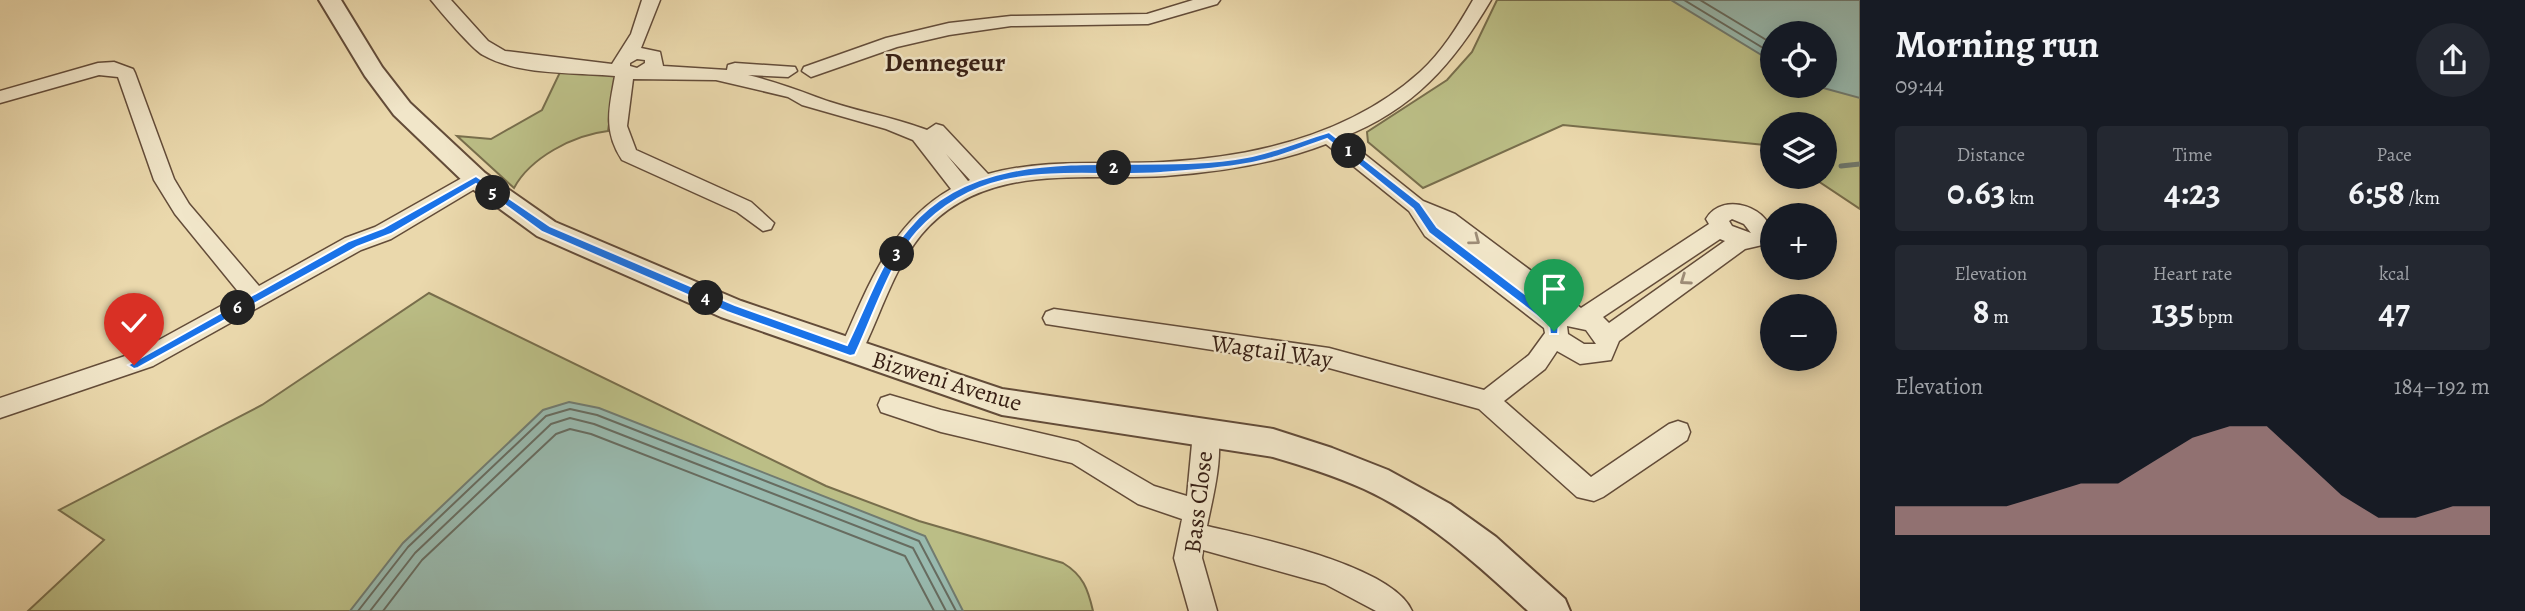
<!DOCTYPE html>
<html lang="en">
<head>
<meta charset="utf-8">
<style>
	:root { --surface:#171b24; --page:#242831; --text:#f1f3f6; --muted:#9ea1a6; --accent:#c59692 }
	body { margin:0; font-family:Alegreya,serif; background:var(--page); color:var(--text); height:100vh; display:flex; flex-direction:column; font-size:26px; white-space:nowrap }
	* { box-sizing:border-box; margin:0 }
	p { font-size:23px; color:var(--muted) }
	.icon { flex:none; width:38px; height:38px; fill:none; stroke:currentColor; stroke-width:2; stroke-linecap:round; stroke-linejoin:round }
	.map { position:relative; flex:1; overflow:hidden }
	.sheet { display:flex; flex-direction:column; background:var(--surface); width:665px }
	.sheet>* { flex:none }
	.controls { position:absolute; left:1760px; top:21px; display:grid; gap:14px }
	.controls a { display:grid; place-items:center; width:77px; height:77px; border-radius:50%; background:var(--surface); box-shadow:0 4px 18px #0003; font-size:35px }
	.pin { position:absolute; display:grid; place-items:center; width:60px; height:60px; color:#fff; margin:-72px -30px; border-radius:50% 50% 50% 0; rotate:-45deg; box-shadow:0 0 7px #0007 }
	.pin .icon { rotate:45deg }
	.km { position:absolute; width:35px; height:35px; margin:-18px; border-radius:50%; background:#222; color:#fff; font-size:19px; line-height:35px; text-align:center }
	.round { display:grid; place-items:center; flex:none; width:74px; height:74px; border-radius:37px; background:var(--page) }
	.overview { display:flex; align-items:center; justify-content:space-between; height:119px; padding:0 35px }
	h1 { font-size:38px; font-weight:600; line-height:52px }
	.figures { display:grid; grid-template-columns:repeat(3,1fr); gap:10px; height:119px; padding:7px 35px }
	.figures div { display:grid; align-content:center; border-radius:7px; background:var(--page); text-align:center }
	.figures b { font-size:35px; font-weight:600 }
	.figures small { font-size:19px; font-weight:400 }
	.figures p { font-size:19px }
	.chart { height:196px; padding:14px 35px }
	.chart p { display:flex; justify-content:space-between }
	.chart svg { width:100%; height:126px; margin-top:7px; fill:var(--accent); opacity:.7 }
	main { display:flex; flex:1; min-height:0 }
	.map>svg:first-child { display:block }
</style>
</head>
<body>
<main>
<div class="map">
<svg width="1860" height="611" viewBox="0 0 1860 611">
	<rect width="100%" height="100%" fill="#ead8ac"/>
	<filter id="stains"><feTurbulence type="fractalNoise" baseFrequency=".00286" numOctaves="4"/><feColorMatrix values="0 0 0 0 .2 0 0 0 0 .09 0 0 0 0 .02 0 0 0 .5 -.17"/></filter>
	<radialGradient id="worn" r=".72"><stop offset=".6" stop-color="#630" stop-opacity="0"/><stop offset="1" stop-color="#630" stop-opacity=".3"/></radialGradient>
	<path fill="#bbbe86" stroke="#786e4c" stroke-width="2" fill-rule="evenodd" d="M1497,0H1860V209L1812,177H1825V124H1773V150L1765,145L1563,125L1423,188L1368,142L1367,132L1447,80L1472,52ZM1773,33H1825V86H1773Z
		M562,68L612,74L616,77L608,131C573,135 530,158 514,188L457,136L491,139L542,110Z
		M429,293L826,486L919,521L1063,563C1083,575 1088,589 1093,611H28L104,540L59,510L262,405Z"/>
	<path fill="#98b9ae" stroke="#717b70" stroke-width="2" d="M1671,0H1860V98L1816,86H1825V33H1773V62Z
		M569,402L599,408L925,536L963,611H350L403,543L543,410Z"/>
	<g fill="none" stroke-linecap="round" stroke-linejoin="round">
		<path stroke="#676c60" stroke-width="2" d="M1684,0L1773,54
			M1700,0L1773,44
			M358,611L408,547L546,416L570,409L597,415L919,541L956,611
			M370,611L415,553L551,424L570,418L594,424L913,548L946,611
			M383,611L422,560L556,434L570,429L591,434L905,556L934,611"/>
		<path stroke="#717b70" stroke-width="5" d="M1841,166L1860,164"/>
		<g stroke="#634c39" stroke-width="3">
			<path id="minor" d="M431,0H451L488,41L505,51L612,64L631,34L642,0H660L641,48L660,52L663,66L727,70L728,65L735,63L795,67L797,71L788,77L748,75C772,81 793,88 816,97C852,111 891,116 927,130L936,124L943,126L988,174C1046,158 1104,165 1163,162C1254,157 1350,135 1420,72C1442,52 1458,26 1473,0H1491C1454,63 1413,110 1343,137L1423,201L1455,214L1581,308L1709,224L1706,219C1723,190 1773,208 1773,239L1771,243L1745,249L1619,341L1611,360L1580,364L1557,351L1545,369L1504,401L1591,477L1669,424L1678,421L1687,424L1690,432L1687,440L1603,497L1594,501L1577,497L1479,409L1329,368L1046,324L1043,318L1046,312L1054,309L1329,348L1484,390L1529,355L1545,333L1544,328L1425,236L1409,211L1326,144C1274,164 1219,172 1165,176C1081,181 983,161 921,235C892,271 880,317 859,358L851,361L843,358L839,351C867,290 889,224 951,189L913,140L886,129L802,105L788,97L716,80L633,79L627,126L636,150L751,202L774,223L771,229L763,231L737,212L622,160C603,131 609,108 615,76C574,72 520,76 483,55C472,49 440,11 431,0ZM637,59L645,60V63L637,68L630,66V63ZM946,154L970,180L968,181ZM1732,219L1744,224L1751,233L1732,226L1729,221ZM1720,239L1725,241L1609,323L1603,317ZM1567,326L1586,330L1596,344H1584L1568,334Z
				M1193,0H1220L1217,4L1148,24L1011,26L949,35L897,47L811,77L802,71L804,67L886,38L949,23L1011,16L1147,14Z
				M114,62L133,69L135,73L174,179L189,204L259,286L345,238L375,227L469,174H483L486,179L483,184L391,239L361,250L153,366L0,418V398L137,352L241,295L175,214L154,180L118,77L99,75L0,103V91L98,63Z
				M890,395L941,410L1078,442L1154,486L1187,496L1193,433L1197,425L1206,422L1215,425C1226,449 1212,500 1207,526C1254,537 1393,565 1412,611H1376L1325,584L1203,550L1202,558L1217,611H1189L1174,558L1182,519L1138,504L1072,463L941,432L881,412L878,405L881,398Z"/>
		</g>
		<g stroke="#634c39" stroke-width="4">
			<path id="tertiary" d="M319,0H341L382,67L410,103L485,173L555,222L741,301L1002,389L1273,429L1332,448L1388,470L1450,504L1496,537L1565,599L1570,611H1528C1478,565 1427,518 1364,489C1335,476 1304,466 1273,457L1002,415L721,317L537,236L467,185L394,115L365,76Z"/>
		</g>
		<use href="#minor" fill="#f1e6c9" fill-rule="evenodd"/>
		<use href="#tertiary" fill="#f1e6c9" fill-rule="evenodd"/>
	</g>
	<defs><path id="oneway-chevron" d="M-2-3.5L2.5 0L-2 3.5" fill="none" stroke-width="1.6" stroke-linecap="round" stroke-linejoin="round" transform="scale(1.75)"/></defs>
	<g stroke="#9d8c77">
		<use href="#oneway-chevron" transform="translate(1475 240) rotate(37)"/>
		<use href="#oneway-chevron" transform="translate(1685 280) rotate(145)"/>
	</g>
	<path fill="#1a73e8" stroke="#fff" stroke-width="2" d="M1329,132L1420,203L1437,227L1559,320L1558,334H1550L1549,325L1429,233L1413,209L1327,139C1301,148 1273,160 1246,164C1218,169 1189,171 1161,173C1071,179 987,155 917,232C890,263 873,317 855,355L850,356L727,312L542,232L476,184L391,234L357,247L138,368L134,369L128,365L349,241L383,228L476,176L550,226L735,305L847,345C866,307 881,260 909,228C988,133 1140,178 1247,157C1275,152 1302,140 1329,132Z"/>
	<g text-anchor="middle" stroke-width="5" stroke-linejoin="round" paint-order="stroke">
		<g font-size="24" fill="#361e13" stroke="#f1e6c9">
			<text transform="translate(1272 351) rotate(8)" y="8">Wagtail Way</text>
			<text transform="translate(947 381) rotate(17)" y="8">Bizweni Avenue</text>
			<text transform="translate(1198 502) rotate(-83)" y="8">Bass Close</text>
		</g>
		<g font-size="26" font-weight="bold" fill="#361e13" stroke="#f1e6c9">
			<text x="945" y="71">Dennegeur</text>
		</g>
	</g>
	<rect width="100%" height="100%" filter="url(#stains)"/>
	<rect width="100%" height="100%" fill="url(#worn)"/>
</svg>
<div class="controls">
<a><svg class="icon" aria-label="locate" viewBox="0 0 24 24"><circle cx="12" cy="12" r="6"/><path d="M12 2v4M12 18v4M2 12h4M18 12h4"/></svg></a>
<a><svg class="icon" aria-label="layers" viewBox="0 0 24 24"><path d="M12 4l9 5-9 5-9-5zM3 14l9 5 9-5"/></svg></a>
<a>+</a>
<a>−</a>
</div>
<div class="pin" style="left:1554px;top:331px;background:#1e9e55"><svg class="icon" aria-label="arrive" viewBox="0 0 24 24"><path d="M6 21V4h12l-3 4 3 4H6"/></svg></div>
<div class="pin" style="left:134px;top:365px;background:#d93025"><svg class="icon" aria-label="check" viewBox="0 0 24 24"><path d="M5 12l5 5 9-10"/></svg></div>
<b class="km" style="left:1349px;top:151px">1</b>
<b class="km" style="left:1114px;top:168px">2</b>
<b class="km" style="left:897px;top:254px">3</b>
<b class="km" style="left:706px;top:298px">4</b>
<b class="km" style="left:493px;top:193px">5</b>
<b class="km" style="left:238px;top:308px">6</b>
</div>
<section class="sheet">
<div class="overview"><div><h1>Morning run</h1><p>09:44</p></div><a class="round"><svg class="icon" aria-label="share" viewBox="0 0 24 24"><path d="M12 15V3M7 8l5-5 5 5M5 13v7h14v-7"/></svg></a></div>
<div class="figures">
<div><p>Distance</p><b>0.63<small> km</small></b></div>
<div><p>Time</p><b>4:23</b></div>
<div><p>Pace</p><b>6:58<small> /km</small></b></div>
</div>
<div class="figures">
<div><p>Elevation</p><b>8<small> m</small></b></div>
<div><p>Heart rate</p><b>135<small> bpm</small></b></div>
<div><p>kcal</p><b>47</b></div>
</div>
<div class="chart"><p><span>Elevation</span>184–192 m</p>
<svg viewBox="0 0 160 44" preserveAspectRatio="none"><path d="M0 44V34L10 34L20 34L30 34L40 30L50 26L60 26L70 18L80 10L90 6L100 6L110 18L120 30L130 38L140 38L150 34L160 34V44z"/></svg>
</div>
</section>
</main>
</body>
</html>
